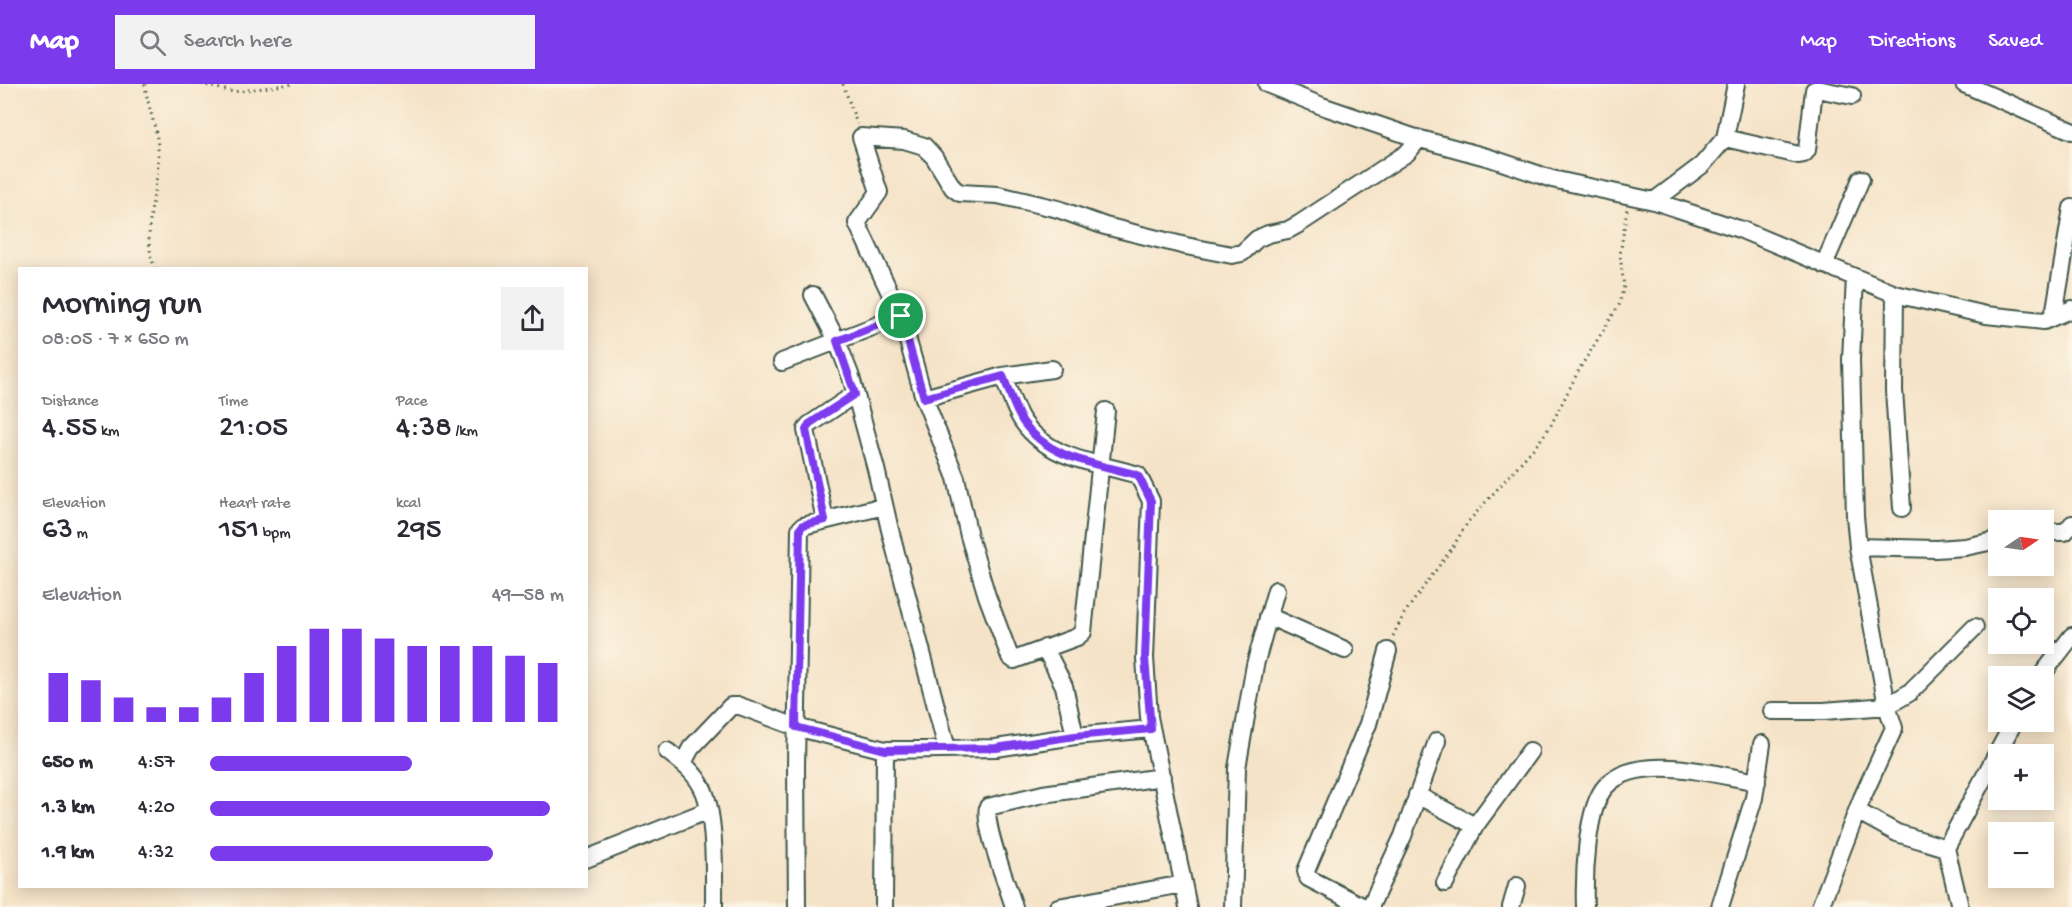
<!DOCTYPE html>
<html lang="en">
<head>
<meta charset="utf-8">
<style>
	:root { --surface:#fff; --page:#f2f2f3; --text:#2b2b33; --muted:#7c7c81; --accent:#7c3aed }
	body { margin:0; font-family:"Gochi Hand",sans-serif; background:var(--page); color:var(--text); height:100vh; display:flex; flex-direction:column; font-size:22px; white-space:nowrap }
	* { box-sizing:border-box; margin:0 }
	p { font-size:20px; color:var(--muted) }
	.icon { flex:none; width:33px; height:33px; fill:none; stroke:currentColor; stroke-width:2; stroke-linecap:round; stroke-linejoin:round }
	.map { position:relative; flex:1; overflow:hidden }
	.sheet { position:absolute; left:18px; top:183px; width:570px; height:621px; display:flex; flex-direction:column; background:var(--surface); border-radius:0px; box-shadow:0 3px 15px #0003 }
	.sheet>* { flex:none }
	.needle { width:39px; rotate:77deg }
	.buttons { position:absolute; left:1988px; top:426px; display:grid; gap:12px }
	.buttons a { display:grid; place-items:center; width:66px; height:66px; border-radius:0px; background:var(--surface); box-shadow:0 3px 15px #0003; font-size:30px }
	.pin { position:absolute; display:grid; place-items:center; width:51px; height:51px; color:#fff; margin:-26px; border:3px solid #fff; border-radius:50%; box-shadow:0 2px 6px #0007 }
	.round { display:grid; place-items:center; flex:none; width:63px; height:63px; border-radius:0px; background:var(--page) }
	.head { display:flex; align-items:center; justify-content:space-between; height:102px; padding:0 24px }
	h1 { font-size:33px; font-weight:600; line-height:45px }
	.stats { display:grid; grid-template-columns:repeat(3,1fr); gap:9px; height:102px; padding:6px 24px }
	.stats div { display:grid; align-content:center }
	.stats b { font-size:30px; font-weight:600 }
	.stats small { font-size:16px; font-weight:400 }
	.stats p { font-size:16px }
	.chart { height:168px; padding:12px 24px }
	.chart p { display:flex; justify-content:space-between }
	.chart svg { width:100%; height:108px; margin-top:6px; stroke:var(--accent); stroke-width:6 }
	ul { padding:0 24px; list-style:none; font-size:20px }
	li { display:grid; grid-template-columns:96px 72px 1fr; align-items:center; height:45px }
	li i { height:15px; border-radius:8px; background:var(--accent) }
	header { display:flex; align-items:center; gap:36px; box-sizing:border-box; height:84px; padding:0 30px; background:var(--accent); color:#fff }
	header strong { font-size:28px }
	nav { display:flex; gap:33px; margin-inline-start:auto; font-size:21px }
	.search { width:420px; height:54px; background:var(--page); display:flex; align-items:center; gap:15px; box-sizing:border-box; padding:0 21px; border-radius:0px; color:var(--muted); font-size:22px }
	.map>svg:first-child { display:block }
</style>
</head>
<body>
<header>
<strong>Map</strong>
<div class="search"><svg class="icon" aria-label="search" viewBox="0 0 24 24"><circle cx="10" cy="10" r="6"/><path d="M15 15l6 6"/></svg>Search here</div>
<nav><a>Map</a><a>Directions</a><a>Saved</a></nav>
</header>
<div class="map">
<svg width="2072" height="823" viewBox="0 0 2072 823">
	<rect width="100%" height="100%" fill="#fcf5e5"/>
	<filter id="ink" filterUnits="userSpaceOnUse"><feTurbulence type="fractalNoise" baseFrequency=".0167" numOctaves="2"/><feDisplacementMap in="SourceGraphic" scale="12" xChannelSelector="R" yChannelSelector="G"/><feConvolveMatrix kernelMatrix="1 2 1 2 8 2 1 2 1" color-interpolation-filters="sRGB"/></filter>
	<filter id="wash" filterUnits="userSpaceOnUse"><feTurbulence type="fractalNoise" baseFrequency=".008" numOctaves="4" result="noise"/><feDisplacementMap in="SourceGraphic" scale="24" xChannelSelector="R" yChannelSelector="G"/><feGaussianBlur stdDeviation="1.35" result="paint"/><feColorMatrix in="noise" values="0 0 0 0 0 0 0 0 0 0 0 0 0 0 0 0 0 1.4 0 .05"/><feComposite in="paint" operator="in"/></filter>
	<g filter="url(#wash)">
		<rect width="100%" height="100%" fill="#f5e3c8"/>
	</g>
	<g filter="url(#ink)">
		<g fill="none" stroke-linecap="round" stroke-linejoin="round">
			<g stroke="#3f564a" stroke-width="20">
				<path id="street" d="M1267,0L1322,22L1413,53L1490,74L1552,95L1654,117L1742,146L1895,210L1986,231L2044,237L2051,234L2055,225L2072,124
					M1964,0L2072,47
					M1725,54L1799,71L1804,70L1807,66L1814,6L1817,5L1852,12
					M1654,117L1702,81L1725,54L1736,0
					M1824,181L1861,95
					M1895,210L1894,306L1902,424
					M813,211L837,257L851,293L876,385L890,446L947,665
					M2051,234L2072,225
					M782,278L901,232
					M1003,292C1009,307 1014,325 1023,338C1050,376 1095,378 1138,391L1151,417L1145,574L1149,633L1188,823
					M924,314L1003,292L1052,285
					M1106,327L1083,548L1077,553L1014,576L1010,573L987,512L969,452L956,394L924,314L901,232L857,139L879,108L861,53L904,56L924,62L934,73L953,104L960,109L998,111L1058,125L1105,142L1186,162L1232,171L1242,169L1257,155L1268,150L1288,146L1299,140L1407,69L1419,55
					M825,436L806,346L809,341L855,310
					M2043,448H2065L2072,440
					M1858,463L1936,465L1965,463L1998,456
					M1268,532L1345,566
					M1045,564L1064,602L1075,652
					M2041,592L2072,552
					M1772,627H1824L1887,622L1909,609L1975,543
					M667,667C680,677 694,687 702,703C716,729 714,792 714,823
					M683,679L691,664L731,622H740L796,643L885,666L996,664L1075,652L1151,645
					M1417,711L1475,742
					M1857,727L1897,749L1946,764
					M586,775L709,726
					M1445,799L1475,742L1530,667
					M797,823L796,682L800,445L803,442L884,422
					M884,823L885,666
					M1014,823C1008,802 983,742 988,723L1043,710L1162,693
					M1058,823L1183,800
					M1233,823L1237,684L1255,581L1276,506
					M1364,823L1308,794L1306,787L1368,640L1388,567
					M1370,823L1403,752L1437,657
					M1511,823L1517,802
					M1585,823C1584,794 1586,723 1606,702C1622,685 1649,683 1671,684C1699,685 1729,693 1757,698
					M1720,823L1754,714L1762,660
					M1820,823L1862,714L1894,644L1887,622L1858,463L1855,432L1851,276L1855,193
					M1960,823L1946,764L2014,638"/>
			</g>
			<path stroke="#3f564a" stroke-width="3" stroke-dasharray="1.5 4.5" stroke-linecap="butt" d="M145,0C147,22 157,42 158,64C161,104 139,146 155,184
				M201,0L233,8L293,0
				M843,0L857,40
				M1393,552L1404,530L1452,464L1468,438L1539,358L1551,341L1580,284L1619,221L1624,202L1620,171L1627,125"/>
			<use href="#street" stroke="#fff" stroke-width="16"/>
		</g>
	</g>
	<g fill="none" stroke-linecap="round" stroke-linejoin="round" filter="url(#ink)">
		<g stroke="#fff" stroke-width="12">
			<path id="route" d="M901,232L924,314L1003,292C1009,306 1014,325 1023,338C1050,376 1096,379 1138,391L1151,417L1145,574L1151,645L1075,652L996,664L885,666L796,643L800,445L803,441L825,436L806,346L809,340L855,310L837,257Z"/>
		</g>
		<use href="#route" stroke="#7c3aed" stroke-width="8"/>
	</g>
</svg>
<div class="buttons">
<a><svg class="needle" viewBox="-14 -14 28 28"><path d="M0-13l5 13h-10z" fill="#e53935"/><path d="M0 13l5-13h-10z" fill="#7c7c81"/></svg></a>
<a><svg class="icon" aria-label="locate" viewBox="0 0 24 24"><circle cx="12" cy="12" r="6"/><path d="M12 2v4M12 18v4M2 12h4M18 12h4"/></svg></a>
<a><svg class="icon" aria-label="layers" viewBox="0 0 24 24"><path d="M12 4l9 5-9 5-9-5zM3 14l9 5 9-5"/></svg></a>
<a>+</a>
<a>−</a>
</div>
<div class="pin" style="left:901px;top:232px;background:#1e9e55"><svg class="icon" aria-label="arrive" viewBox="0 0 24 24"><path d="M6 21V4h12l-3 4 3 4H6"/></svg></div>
<section class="sheet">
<div class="head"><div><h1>Morning run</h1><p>08:05 · 7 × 650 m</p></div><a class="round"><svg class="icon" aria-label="share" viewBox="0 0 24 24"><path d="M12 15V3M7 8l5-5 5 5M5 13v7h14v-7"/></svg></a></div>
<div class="stats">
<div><p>Distance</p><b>4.55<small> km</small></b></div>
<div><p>Time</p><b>21:05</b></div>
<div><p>Pace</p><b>4:38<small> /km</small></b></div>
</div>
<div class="stats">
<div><p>Elevation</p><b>63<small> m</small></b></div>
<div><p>Heart rate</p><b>151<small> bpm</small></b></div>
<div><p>kcal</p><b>295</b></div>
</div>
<div class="chart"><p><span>Elevation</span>49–58 m</p>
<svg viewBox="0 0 160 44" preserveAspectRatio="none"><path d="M5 44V24M15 44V27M25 44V34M35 44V38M45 44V38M55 44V34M65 44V24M75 44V13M85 44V6M95 44V6M105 44V10M115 44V13M125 44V13M135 44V13M145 44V17M155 44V20"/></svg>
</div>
<ul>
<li><b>650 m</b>4:57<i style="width:57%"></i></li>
<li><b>1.3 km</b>4:20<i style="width:96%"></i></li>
<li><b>1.9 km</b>4:32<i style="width:80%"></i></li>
</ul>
</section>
</div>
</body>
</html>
